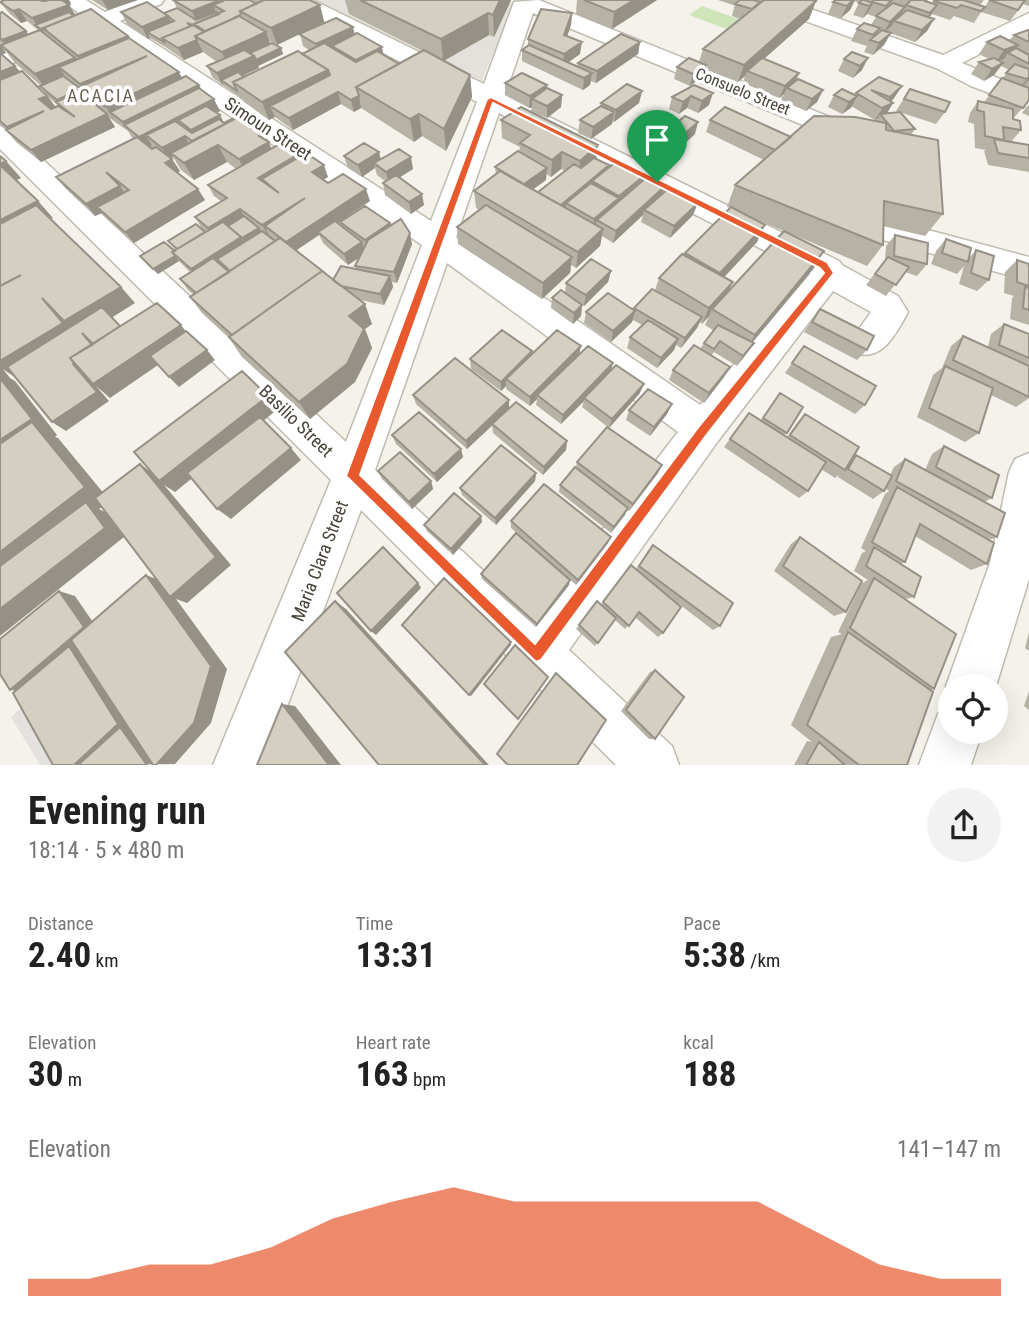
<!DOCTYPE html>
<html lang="en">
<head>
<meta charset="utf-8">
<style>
	:root { --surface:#fff; --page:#f2f2f2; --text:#222; --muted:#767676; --accent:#e85a2e }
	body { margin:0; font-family:"Roboto Condensed",sans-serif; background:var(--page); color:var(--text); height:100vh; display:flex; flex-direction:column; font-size:26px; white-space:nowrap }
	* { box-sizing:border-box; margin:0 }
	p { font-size:23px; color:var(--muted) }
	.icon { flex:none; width:38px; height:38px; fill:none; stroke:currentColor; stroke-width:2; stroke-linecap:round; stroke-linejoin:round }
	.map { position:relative; height:765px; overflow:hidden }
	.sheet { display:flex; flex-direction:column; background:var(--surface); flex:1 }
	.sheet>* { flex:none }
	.controls { position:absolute; left:938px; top:674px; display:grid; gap:14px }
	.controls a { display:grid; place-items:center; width:70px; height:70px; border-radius:50%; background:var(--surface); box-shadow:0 7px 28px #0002; font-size:35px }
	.pin { position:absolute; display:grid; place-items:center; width:60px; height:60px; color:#fff; margin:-72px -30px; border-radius:50% 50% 50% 0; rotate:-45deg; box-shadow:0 0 7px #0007 }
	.pin .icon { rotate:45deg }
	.round { display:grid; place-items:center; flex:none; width:74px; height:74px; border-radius:37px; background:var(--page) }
	.overview { display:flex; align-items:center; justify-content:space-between; height:119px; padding:0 28px }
	h1 { font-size:38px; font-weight:700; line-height:52px }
	.stats { display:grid; grid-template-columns:repeat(3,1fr); gap:10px; height:119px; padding:7px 28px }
	.stats div { display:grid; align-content:center }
	.stats b { font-size:35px; font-weight:700 }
	.stats small { font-size:19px; font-weight:400 }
	.stats p { font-size:19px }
	.chart { height:196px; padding:14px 28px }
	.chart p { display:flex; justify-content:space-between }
	.chart svg { width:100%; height:126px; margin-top:7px; fill:var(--accent); opacity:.7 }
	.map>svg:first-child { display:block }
</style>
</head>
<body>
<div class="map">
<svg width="1029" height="765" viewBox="0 0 1029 765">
	<rect width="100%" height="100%" fill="#f4f2eb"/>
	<path fill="#e4e1dc" d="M317,0H504L514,4L481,83Z"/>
	<path fill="#cde5b8" d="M702,6L741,20L729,30L689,15Z"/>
	<path fill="#e3e2df" d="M31,699L72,765H40L11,717Z"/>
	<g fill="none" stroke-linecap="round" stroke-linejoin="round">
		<g stroke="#bfbbae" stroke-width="3">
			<path id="minor" d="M62,0H86L105,12L135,0H164L161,4L120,21L431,221L477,102L290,4L287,0H313L484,84L514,2L539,0L857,128L861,134L857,140H839L533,13L505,95L839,261L842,265L898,296L908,312C896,334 882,362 855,353L849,343L871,312L833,291L718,441L569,650L672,746L679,765H616L526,675L519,672L516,665L361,510L265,765H213L331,480L0,149V126L9,128L346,442L422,245L101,29L0,68V53L86,19ZM499,113L810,274L700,405L456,237ZM447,263L678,432L534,618L375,470Z
				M755,0H785L943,55L1029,13V29L962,63L1029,91V108L971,86L936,68L758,4Z
				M887,219L1029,257V281L876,238L872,230L876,222Z
				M1029,453V579L996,686H950V695L946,686L990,563L1009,472L1015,459Z
				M950,709V732H982L971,765H919L938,714Z"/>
		</g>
		<use href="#minor" fill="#fff" fill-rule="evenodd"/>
	</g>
	<path fill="#b7b2a6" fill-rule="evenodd" d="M1,0H69L71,4L69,5L75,15L128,36L130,38L182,78L202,91L220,111L216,113L220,115L224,123L254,121L256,126L272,149L303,155L328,177L323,180L328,183L370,201L337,223L341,226L340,222L390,223L391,226L412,244L397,283L392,282L393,287L384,305L360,300L372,324L365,329L372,348L355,382L310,419L242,357L229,338L202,313L190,297L194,295L188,290L180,279L190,272L179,261L158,274L140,256L175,251L176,250L168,241L202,229L195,217L221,201L214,196L208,185L236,169L227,162L194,180L181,170L173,157L171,159L180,171L177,173L205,200L134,243L107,219L102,213L95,216L66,189L56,177L133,139L128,131L108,117L115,127L41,162L16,142L7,131L0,125V44L6,53L1,54L46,94L40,85L14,62L1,45L2,44L0,43V13L28,34L38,30L27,21L21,23L9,13L0,2L2,1ZM49,98L60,107H56ZM319,235L323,243L348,265L360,257L355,266L356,269L333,280L296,250Z
		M92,0H138L108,10Z
		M173,0H310L320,5L324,22L355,35L383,55L399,64L423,51L349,14L345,0H511L494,37L489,35L444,61L470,75L472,97L446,151L422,136L414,142L361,108L354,112L341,104L293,130L275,117L269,120L240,99V97L223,85L213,78L207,66L217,62L203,52L184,60L167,48L150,38L148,39L127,24L121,12L164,13L177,8ZM300,34L303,46L309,50L244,77L243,76L259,68L258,66L283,54L281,48L270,44L269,41L277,45Z
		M577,0H657L612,29L576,14Z
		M718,0H739L733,5Z
		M740,0H811L816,1L809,19L764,59L799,73L795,81L823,90L817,102L806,111L781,100L784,94L779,98L743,83L745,76L738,82L704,69L702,77L690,86L674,79L677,67L699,62L703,49L740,19L732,16L735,4Z
		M836,0H928L927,1L932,3L935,0L985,7L989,0H1029V6L1023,4L1010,21L981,12L974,23L954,16L950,20L932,14L930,17L934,19L927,31L915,42L890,33L884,45L873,55L864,52L867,46L851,41L857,29L871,25L876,17L867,14L863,18L853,15L859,3L854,1L850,10L841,18L828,14L833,2Z
		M963,0H984L980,5Z
		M572,13L571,25L567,36L580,54L569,62L577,66L578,63L640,42L638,54L596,83L591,81L590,85L583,90L522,61V50L528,46V39Z
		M1029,30V100L1013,119L1021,130L1011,142L1029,145V172L988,165L984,151L986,150L975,148L974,124L968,122L970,113L978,101L984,102L1009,70L1001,66L994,75L984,81L971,74L979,62L989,59L979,54L987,42L1010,41L1014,35Z
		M852,52L862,70L853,78L838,71L844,59Z
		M505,83L547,88L562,95L561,107L547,118L531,111L532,107L529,108L505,95Z
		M694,85L709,105L698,113L687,108L679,114L669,109L672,97Z
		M902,86L894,98L891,102L893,103L886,114L915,129L911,135L943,214L925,236L883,226V245L867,266L787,232L814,268L752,342L747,353L737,366L714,352L711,356L730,367L724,377L704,403L669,380L673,370L700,349L704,343L713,330L705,325L709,316L702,324L700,322L697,328L681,348L676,345L674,350L657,368L627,348L630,337L642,325L633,320L632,322L611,342L584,323L586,312L634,310V308L655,290L659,278L684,255L685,253L730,208L727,207L735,185L764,160L706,132L710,120L791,137L876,121L878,119L875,120L851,106L842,114L828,107L834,95H855L856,93ZM747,216L784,231L728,292L724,277L757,242L765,225Z
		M910,89L945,112L936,124L896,111Z
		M642,91L639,103L614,122L613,121L612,124L591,139L578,133L580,120L600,106L601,103Z
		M1029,104V116L1022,113Z
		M501,120L598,145L596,159L609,165L608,168L665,186L663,193L693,215L670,238L641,222L643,215L613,243L602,236L600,246L576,268L571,265L570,273L542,299L458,244L457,227L479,210L476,208L474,191L496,175L495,167L519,152L520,147L502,138ZM561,169L565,171L538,192L533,189L546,180V174L551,177Z
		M695,134L671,156L657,149L660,137Z
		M344,156L381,160L413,169L400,177L424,205L411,214L385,195L383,183L385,181L377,175L375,168L362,177L348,168Z
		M895,235L927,264L917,276L905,272L886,296L866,285L885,260L886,246Z
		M946,239L969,258L976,250L989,280L977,291L959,284L964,266L957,274L931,264L936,251Z
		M1017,260L1029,264V325L1010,319L1012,298L1014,296L1004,293L1005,272Z
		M611,271L608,282L584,306L573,299L582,305L581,316L573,324L551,308L552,298L565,293L566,283Z
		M820,309L867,350L857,360L804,332Z
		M1004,324L1029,334V398L1016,407L991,395L979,433L965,442L917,417L933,375L942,368L951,346L963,336L988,347L991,334Z
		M804,346L865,405L855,414L785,373Z
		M532,354H579L613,363L611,370L640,393L609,428L582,407L584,401L561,424L536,405L537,399L530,406L506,389V386L501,391L471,369L470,359Z
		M780,393L787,433L784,435L787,437L797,423L805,414L853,458L856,455L890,475L894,467L905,459L925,470L932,454L944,446L992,498L984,502L997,537L989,540L987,564L971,570L915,536L905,562L900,564L914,597L906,599L934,689L930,690L907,765H794L807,741L812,742L791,725L831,637L842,634L838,632L862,583L868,580L854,571L862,553L866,551L861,548L885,494L889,491L886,489L884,491L873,499L838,477L839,475L835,478L821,469L808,491L799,498L724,447L749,413L761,420Z
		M413,395L509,400V409L567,441L566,450L543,475L493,433L492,425L467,449L416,404Z
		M672,404L667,414L650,436L626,420L629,410Z
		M392,435L461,449L463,457L437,482L396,444Z
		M577,462L662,465L658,473L629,511L627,510L611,533L559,492L560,485L576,468Z
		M378,471L431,481L433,489L412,509L382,479Z
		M536,473L535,481L496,525L462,495L460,488Z
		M481,516L482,522L453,555L427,531L424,525Z
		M511,521L611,537L608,543L576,585L511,528Z
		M800,537L846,612L834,616L774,571L791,544Z
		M648,551L720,626L713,630L679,604L663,633L658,637L635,617L625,629L615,620L595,646L576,629L579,625L601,605L631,565L636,569Z
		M481,574L569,585L536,627L482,579Z
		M1029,632V651L1025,648Z
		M655,670V739H649L621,711L650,672Z
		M1029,691V710L1024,706Z"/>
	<path fill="#959187" d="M59,0H69L71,4L69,5L76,16L38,27L32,18Z
		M102,0H138L108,10Z
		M220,0H232L213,5L217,15L197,23L192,11Z
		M500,0H511L494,37L493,15Z
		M634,0H657L612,29L614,12Z
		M853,0H855L850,10L841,18L847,6Z
		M816,1L809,19L749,72L747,71L745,76L738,82L744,65Z
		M873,3L867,14L863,18L869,6Z
		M320,5L324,22L277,45L271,28Z
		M937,5L930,16L923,24L930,13Z
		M905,7L899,19L894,21L892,26L883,33L890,22Z
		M19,9L27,21L21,23L13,11Z
		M488,13L489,35L443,61L441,39Z
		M572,13L571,25L563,47L564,35Z
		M168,16L174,28L147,32L150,38L148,39L142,27Z
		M934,19L927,31L915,42L922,30Z
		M353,27L356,39L332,46L333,50L320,56L316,44Z
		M26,31L34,43L11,52L2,40Z
		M266,32L272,49L281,48L283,54L258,66L259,68L226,83L221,80L223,85H222L217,73L228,68L222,52Z
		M891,33L884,45L873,55L879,43Z
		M128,36L138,53L90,73L78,56Z
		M197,40L203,52L184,60L178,48Z
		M582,42L580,54L563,66L564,54Z
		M640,42L638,54L596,83L597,71Z
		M0,44L6,53L0,55Z
		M1018,45L1011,54L1008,53L1004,59L996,62L1004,50Z
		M382,47L384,59L359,72L356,60Z
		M147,56L84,90L80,84Z
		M75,58L86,75L59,67L69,82L47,91L35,74Z
		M868,58L862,70L853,78L860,66Z
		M1003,63L994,75L984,81L992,69Z
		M706,65L702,77L690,86L693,74Z
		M15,66L28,83L0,95V72Z
		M328,70L333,87L270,106L275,117L269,120L262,102Z
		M179,72L188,90L110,112L117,124L106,107Z
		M592,73L590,85L583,90L584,78Z
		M799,73L794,85L787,88L784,94L779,98L785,86Z
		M470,75L472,97L446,151L444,129Z
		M1029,77V80L1017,91L1027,79Z
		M199,85L205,97L127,128L123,122Z
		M547,85L546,97L532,99V107L529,108L530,96Z
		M902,86L894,98L886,106L893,103L886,115L880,114L878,119L875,120L890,97Z
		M81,89L89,101L62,106L57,100Z
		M823,90L817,102L806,111L812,99Z
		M642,91L639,103L614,122L616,110Z
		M338,92L341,104L293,130L289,118Z
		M713,93L709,105L698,113L702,101Z
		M562,95L561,107L547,118V106Z
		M47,96L56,108L48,111L39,99Z
		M359,96L361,108L354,112L351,100Z
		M691,96L687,108L679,114L683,102Z
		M857,96L851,108L842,114L849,102Z
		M214,99L220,111L188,128L178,120L183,130L146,135L152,146L146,149L139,137Z
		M614,112L612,124L591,139L593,127Z
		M107,114L115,127L41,162L31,150Z
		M419,114L422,136L414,142L410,119Z
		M220,115L225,126L198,142L191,130Z
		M698,122L695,134L671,156L674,143Z
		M265,133L276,160L247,177L239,159L259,136Z
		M185,136L191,148L171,153L173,157L169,160L162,148Z
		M218,145L227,162L194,180L184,163Z
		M598,145L596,163L578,178L580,161Z
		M302,152L306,164L262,179L267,188L258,178Z
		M379,152L382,164L374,163L375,168L362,177L358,165Z
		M562,152L561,169L551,177L552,160Z
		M411,157L413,169L389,184L386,172Z
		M172,159L180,171L173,175L165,163Z
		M6,161L21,178L0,189V164Z
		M324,165L328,177L316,184L312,172Z
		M609,165L607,177L592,181L591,191L566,203V212L561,205Z
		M547,168L546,180L524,196V184Z
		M644,176L641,187L597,220L595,228L593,231L594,219Z
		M120,186L128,198L97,207L102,213L95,216L86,204Z
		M665,186L662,198L644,210L643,215L613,243L616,231Z
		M198,189L205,200L134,243L125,232Z
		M366,189L370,201L321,234L318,232L319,235L291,254L285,242Z
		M422,194L424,205L411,214L409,202Z
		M305,198L265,226L269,236H268L262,225Z
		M38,201L53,218L0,246V220Z
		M698,203L693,215L670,238L674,226Z
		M240,209L246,220L215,240L208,228Z
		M390,223L393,234L368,252L365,240Z
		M765,225L757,242L713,289L720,273Z
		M259,228L262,233L246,244L242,238Z
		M603,229L600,246L576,268L578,252Z
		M410,233L412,244L397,283L394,272Z
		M241,237L248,248L217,259L221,265L199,280L191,269Z
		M362,242L365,254L348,265L344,254Z
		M824,251L814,268L746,350L755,335Z
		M175,256L179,261L158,274L153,269Z
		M572,257L570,273L542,299L543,283Z
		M611,271L608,282L584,306L586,295Z
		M390,276L393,287L384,305L380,294Z
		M733,282L725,298L712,309L709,316L702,324L709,308Z
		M121,287L135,303L84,335L181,325L193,341L110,398L96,386L109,401L66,431L52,422L16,378L3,369L10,378L15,381L57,435L55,437L58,438L110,501L99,509L105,512L124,537L0,636V361L42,298Z
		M365,304L372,324L365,329L372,348L355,382L310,419L299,402L349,316Z
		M582,305L581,316L573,324L574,313Z
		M635,311L632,322L611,342L613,331Z
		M702,317L697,328L681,348L685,338Z
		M678,339L674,350L657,368L661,358Z
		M754,343L747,353L737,366L743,356Z
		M581,346L579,356L537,395V399L530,406V397Z
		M207,350L215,360L179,387L169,377Z
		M532,351V361L506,379V386L501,391V382Z
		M613,363L610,373L584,398V401L561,424L563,415Z
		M730,367L724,377L704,403L709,393Z
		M644,384L640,393L609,428L612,419Z
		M268,396L278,409L175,492L164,485L231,565L187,603L176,599L227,669L211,723L175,764L74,765L29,692L10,690L59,591L75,596L99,631L146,575L164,582L140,464L157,476Z
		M509,400V410L467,449L466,441Z
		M672,404L667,414L650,436L654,427Z
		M567,441L566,450L543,475L544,467Z
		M291,448L301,460L231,519L217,509Z
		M461,449L463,457L437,482L434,474Z
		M662,465L658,473L629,511L633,504Z
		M536,473L535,481L496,525L495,518Z
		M431,481L433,489L412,509L409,502Z
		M628,508L625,515L611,533L614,527Z
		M481,516L482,522L453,555L451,549Z
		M611,537L608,543L576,585L578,580Z
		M570,580L569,585L536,627L537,624Z
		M418,583L421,588L376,635L371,631Z
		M335,601L346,609L489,765H485Z
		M511,642V645L471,696L469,695Z
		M282,704L295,706L341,765H329Z"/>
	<path fill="#d5cfc1" stroke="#959187" stroke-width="2" d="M5,0H40L42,1H45L44,0H62L69,5L32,18L19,9L13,11L0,2Z
		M173,0H220L192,11Z
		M225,0H250L256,4L240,11L241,14L234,18H235L205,31L194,24L224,11L213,5Z
		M264,0H310L320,5L271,28L240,11Z
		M360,0H500L493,15L488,13L441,39Z
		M584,0H634L614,12Z
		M740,0H753L760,2L752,9L735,4Z
		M764,0H811L816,1L744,65L703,49Z
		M836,0H853L847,6L833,2Z
		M862,0H864L873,3L869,6L859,3Z
		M874,0H887L891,1L886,6L872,2Z
		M911,0H926L925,1L937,5L930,13L906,5Z
		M935,0H963L985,7L981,11L961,5L957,8L934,1Z
		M989,0H1025L1018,10Z
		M147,2L168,16L142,27L121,12Z
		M893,3L905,7L890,22L876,16Z
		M177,8L196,20L216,12L219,14L194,24L196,26L187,23L191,26L162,38L164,42L147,32L174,21L164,13Z
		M91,9L128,36L78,56L43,28Z
		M541,9L572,13L564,35L582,42L564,54L528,39Z
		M907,10L934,19L922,30L894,21Z
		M2,12L26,31L2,40L0,38V13Z
		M69,12L74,16L43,28L45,29L42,30L35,25Z
		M239,16L266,32L222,52L195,36Z
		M336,18L353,27L316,44L299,34Z
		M864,23L880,28L873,35L857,29Z
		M193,25L204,32L195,36L197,40L178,48L162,38Z
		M40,30L75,58L35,74L1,45Z
		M882,30L891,33L879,43L870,40Z
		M1028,30H1029V42L1014,35Z
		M357,33L382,47L356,60L332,46Z
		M621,34L640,42L597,71L578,63Z
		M1000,36L1018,45L1004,50L987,42Z
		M129,38L179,72L106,107L80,87L147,56L80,84L59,67Z
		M272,43L281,48L256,60L254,56L250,53Z
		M324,43L356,62L377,51L399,64L356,87L359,96L351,100L338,92L289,118L270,106L330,75L328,70L302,54Z
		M529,45L592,73L584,78L522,50Z
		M1016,48L1029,55V64L1008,53Z
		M244,50L254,56L217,73L207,66Z
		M424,50L470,75L444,129L419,114L410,119L356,87Z
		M298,51L328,70L262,102L233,82Z
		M852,52L868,58L860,66L844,59Z
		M0,53L15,66L0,72Z
		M689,58L706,65L693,74L677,67Z
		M762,58L799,73L785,86L747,71Z
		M994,58L1003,63L992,69L979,62Z
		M1015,64L1029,69V77L1027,79L1006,73Z
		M22,71L47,96L39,99L51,109L58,106L75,117L56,102L79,91L107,114L31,150L6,130L44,111L7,127L0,121V80Z
		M238,72L244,77L233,82L237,91L221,80Z
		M522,73L547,85L530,96L505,83Z
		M63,76L81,89L57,100L40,86Z
		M186,76L199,85L123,122L110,112Z
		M879,77L902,86L890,97L871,90L893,103L882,108L856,93Z
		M1002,78L1029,88V100L1023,108L989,95Z
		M798,79L823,90L812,99L787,88Z
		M627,84L642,91L616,110L601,103Z
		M694,85L713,93L702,101L691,96L683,102L672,97Z
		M199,88L214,99L139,137L124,125Z
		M547,88L562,95L547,106L532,99Z
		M842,89L857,96L849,102L834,95Z
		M910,89L950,102L945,112L904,99Z
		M978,101L1013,109V119L1020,121L1021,130L1003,127L1004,140L985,136L984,112L977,110Z
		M206,106L220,115L191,130L178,120Z
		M601,106L614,112L593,127L580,120Z
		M521,107L598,145L580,161L562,152L552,160L520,143L530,135L501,120Z
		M725,107L791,137L775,150L710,120Z
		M900,112L915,129L894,131L880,114Z
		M242,114L254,121L251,123L240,116L224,123Z
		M240,116L265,133L259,136L269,142L239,159L218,145L184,163L171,153Z
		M685,116L698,122L674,143L660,137Z
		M814,116L855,117L886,123V130L938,140L943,214L884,201L883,245L735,185Z
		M219,119L225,124L192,141L185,136L162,148L146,135L175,121L192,133Z
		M137,137L152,149L156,147L172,159L165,163L198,189L125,232L97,207L129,190L106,172L120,186L86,204L56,177Z
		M994,139L1029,145V158L998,153Z
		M285,141L302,152L258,178L279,193L262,179L306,153L324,165L312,172L328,183L343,174L366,189L286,242L265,226L305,198L262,225L240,209L208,228L195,217L227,198L208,185Z
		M364,143L379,152L358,165L344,156Z
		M399,149L411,157L386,172L374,163Z
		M518,151L547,168L524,184L495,167Z
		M0,156L6,161L0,164Z
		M594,158L609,165L561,205L538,192L574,164L581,168Z
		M617,161L644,176L619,196L592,181Z
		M1,166L38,201L0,220V167Z
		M500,171L603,229L578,252L474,191Z
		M396,175L422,194L409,202L383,183Z
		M647,177L665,186L616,231L597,220Z
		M591,183L619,198L594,219L566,203Z
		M669,188L698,203L674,226L644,210Z
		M36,205L121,287L64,321L42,298L63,323L0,361V286L21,275L0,286V224Z
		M486,205L572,257L543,283L457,227Z
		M365,206L390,223L365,240L340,222Z
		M731,207L765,225L720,273L685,253Z
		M244,216L259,228L242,238L228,226Z
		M401,219L410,233L394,272L355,266L368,240Z
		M335,221L362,242L344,254L318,232Z
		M223,222L241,237L191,269L172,252Z
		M196,224L205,232L177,249L168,241Z
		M262,231L275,241L230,271L217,259Z
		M784,231L824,251L755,335L712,309Z
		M895,235L928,243L927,264L894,256Z
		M280,238L325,273L322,271L232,335L190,297Z
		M946,239L971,248L968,262L942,253Z
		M164,242L175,251L172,252L175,256L153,269L140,256Z
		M976,250L994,256L989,280L971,273Z
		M682,254L733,282L709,308L659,278Z
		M888,257L909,267L896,285L875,274Z
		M213,258L229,272L196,293L180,279Z
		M591,259L611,271L586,295L566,283Z
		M1017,260L1029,264V286L1017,282Z
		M341,266L390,276L380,294L341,286L333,280Z
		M322,271L365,304L349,316L364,329L347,364L299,402L229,337Z
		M1025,287L1029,288V310L1023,308Z
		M652,289L702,317L685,338L634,308Z
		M561,290L582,305L574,313L552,298Z
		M608,293L635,311L613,331L586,312Z
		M157,303L181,325L93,384L70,358Z
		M102,307L120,326L93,344L82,333L92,345L70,358L74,363L73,364L97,392L52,422L7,367Z
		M820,309L874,336L867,350L812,322Z
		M648,320L678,339L661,358L630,337Z
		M1004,324L1029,334V358L999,345Z
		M718,325L754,343L743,356L720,341L714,349L704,343Z
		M502,330L532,351L501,382L470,359Z
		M557,330L581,346L530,397L506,379Z
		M186,331L207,350L169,377L150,356Z
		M963,336L1029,366V397L953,360Z
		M694,345L730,367L709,393L673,370Z
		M588,346L613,363L563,415L537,395Z
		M804,346L876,386L865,405L792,363Z
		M455,358L509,400L466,441L413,395Z
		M616,365L644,384L612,419L584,398Z
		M945,366L993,388L979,433L929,408Z
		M242,371L268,396L159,481L134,452Z
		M0,378L32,419L0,440Z
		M648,389L672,404L654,427L629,410Z
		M780,393L803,407L787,433L763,418Z
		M516,402L567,441L544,467L492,424Z
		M419,412L461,449L434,474L392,435Z
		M749,413L826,462L808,491L730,439Z
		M805,414L859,447L845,470L790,435Z
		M260,417L291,448L217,509L187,473Z
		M32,422L85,487L0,552V444Z
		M607,427L662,465L633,504L577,462Z
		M501,445L536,473L495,518L460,488Z
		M944,446L999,475L992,498L936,467Z
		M400,452L431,481L409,502L378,471Z
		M856,455L892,476L884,491L848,469Z
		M905,459L1005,513L997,537L896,481Z
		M140,464L216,557L170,597L95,498Z
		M575,467L628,508L614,527L560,485Z
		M544,484L611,537L578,580L511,521Z
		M897,487L994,543L987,564L920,524L905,562L872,542Z
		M454,493L481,516L451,549L424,525Z
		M86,502L105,528L0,609V566Z
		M516,533L570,580L537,624L481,574Z
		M800,537L862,581L846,612L783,566Z
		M653,545L733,603L720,626L639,566Z
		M383,547L418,583L371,631L337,593Z
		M874,547L921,577L914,597L866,566Z
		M631,565L681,607L663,633L639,612L629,626L603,602Z
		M146,575L211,666L194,723L156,765H153L71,640Z
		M444,578L511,642L469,695L402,625Z
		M874,578L956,634L934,689L850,628Z
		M59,591L84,627L10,690L0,674V639Z
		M335,601L485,765H379L285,652Z
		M597,601L616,618L598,643L579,625Z
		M848,632L933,692L907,765H859L807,725Z
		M515,645L548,677L518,719L484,684Z
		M69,646L118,724L74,765H53L13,693Z
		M655,670L684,697L655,739L626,710Z
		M556,673L606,720L577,765H508L497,754Z
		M282,704L329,765H257Z
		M120,727L147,765H78Z
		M819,742L845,765H806Z"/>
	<path fill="#e85a2e" stroke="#fff" stroke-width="2" fill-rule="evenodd" d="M491,97L827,262L834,273L708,433L541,660L536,662L346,476L487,99ZM493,103L820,268L824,273L700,425L535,644L360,475Z"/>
	<g text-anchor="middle" stroke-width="7" stroke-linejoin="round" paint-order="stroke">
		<g font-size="16" fill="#484439" stroke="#fff">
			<text transform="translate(743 91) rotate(22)" y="6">Consuelo Street</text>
		</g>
		<g font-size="18" letter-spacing="2" fill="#6a6252" stroke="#fff">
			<text x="101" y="102">ACACIA</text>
		</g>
		<g font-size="18" fill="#484439" stroke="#fff">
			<text transform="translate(268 129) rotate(33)" y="6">Simoun Street</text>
			<text transform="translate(296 421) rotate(44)" y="6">Basilio Street</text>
			<text transform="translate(320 561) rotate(-69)" y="6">Maria Clara Street</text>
		</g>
	</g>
</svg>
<div class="controls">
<a><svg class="icon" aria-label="locate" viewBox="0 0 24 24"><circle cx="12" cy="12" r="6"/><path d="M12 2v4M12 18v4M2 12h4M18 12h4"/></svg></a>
</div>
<div class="pin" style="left:657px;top:182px;background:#1e9e55"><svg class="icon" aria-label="arrive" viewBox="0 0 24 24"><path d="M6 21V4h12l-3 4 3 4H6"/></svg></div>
</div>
<section class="sheet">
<div class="overview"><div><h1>Evening run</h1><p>18:14 · 5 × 480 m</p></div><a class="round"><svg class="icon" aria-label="share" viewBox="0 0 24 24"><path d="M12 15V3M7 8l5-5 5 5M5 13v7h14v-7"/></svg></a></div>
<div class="stats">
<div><p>Distance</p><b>2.40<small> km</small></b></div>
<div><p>Time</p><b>13:31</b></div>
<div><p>Pace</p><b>5:38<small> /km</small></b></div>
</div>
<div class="stats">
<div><p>Elevation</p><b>30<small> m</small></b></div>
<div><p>Heart rate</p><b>163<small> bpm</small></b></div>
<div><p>kcal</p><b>188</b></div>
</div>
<div class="chart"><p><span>Elevation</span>141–147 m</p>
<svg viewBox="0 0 160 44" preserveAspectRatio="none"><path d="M0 44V38L10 38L20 33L30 33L40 27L50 17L60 11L70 6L80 11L90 11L100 11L110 11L120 11L130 22L140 33L150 38L160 38V44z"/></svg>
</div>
</section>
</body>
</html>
